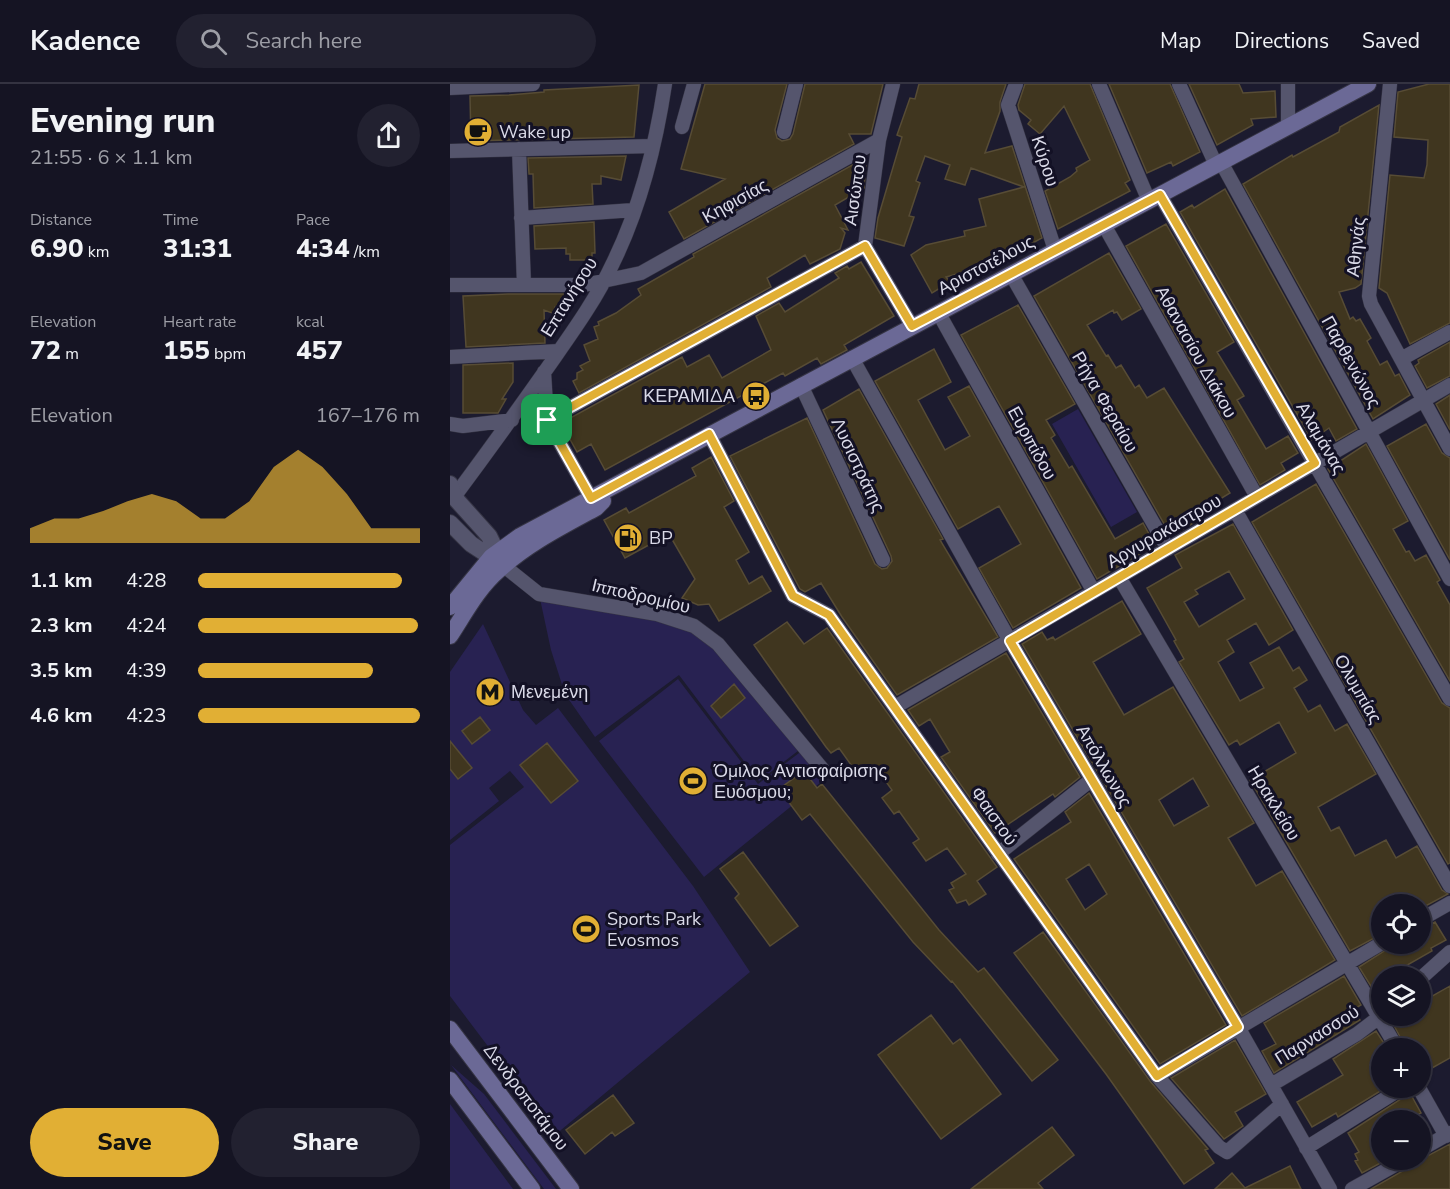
<!DOCTYPE html>
<html lang="en">
<head>
<meta charset="utf-8">
<style>
	:root { --surface:#151423; --page:#222130; --text:#f1f3f6; --muted:#9d9ea6; --line:#343341; --accent:#e1af34 }
	body { margin:0; font-family:"Nunito Sans",sans-serif; background:var(--page); color:var(--text); height:100vh; display:flex; flex-direction:column; font-size:22px; white-space:nowrap }
	* { box-sizing:border-box; margin:0 }
	p { font-size:20px; color:var(--muted) }
	.icon { flex:none; width:33px; height:33px; fill:none; stroke:currentColor; stroke-width:2; stroke-linecap:round; stroke-linejoin:round }
	.map { position:relative; flex:1; overflow:hidden }
	.drawer { display:flex; flex-direction:column; background:var(--surface); width:450px }
	.drawer>* { flex:none }
	.tools { position:absolute; left:921px; top:810px; display:grid; gap:12px }
	.tools a { display:grid; place-items:center; width:60px; height:60px; border-radius:50%; background:var(--surface); box-shadow:0 2px 4px #0004,0 0 0 2px var(--line); font-size:30px }
	.pin { position:absolute; display:grid; place-items:center; width:51px; height:51px; color:#fff; margin:-26px; border-radius:12px; box-shadow:0 3px 9px #0006 }
	.round { display:grid; place-items:center; flex:none; width:63px; height:63px; border-radius:32px; background:var(--page) }
	.summary { display:flex; align-items:center; justify-content:space-between; height:102px; padding:0 30px }
	h1 { font-size:33px; font-weight:800; line-height:45px }
	.stats { display:grid; grid-template-columns:repeat(3,1fr); gap:9px; height:102px; padding:6px 30px }
	.stats div { display:grid; align-content:center }
	.stats b { font-size:26px; font-weight:800 }
	.stats small { font-size:16px; font-weight:400 }
	.stats p { font-size:16px }
	.chart { height:168px; padding:12px 30px }
	.chart p { display:flex; justify-content:space-between }
	.chart svg { width:100%; height:108px; margin-top:6px; fill:var(--accent); opacity:.7 }
	.cta { display:flex; gap:12px; margin-top:auto; padding:12px 30px }
	.cta a { flex:1; height:69px; border-radius:36px; background:var(--accent); color:#111; font-size:24px; font-weight:800; line-height:69px; text-align:center }
	.cta a+a { background:var(--page); color:var(--text) }
	ul { padding:0 30px; list-style:none; font-size:20px }
	li { display:grid; grid-template-columns:96px 72px 1fr; align-items:center; height:45px }
	li i { height:15px; border-radius:8px; background:var(--accent) }
	header { display:flex; align-items:center; gap:36px; box-sizing:border-box; height:84px; padding:0 30px; background:var(--surface); border-bottom:2px solid var(--line) }
	header strong { font-size:28px }
	nav { display:flex; gap:33px; margin-inline-start:auto; font-size:21px }
	.search { width:420px; height:54px; background:var(--page); display:flex; align-items:center; gap:15px; box-sizing:border-box; padding:0 21px; border-radius:33px; color:var(--muted); font-size:22px }
	main { display:flex; flex:1; min-height:0 }
	.map>svg:first-child { display:block }
</style>
</head>
<body>
<header>
<strong>Kadence</strong>
<div class="search"><svg class="icon" aria-label="search" viewBox="0 0 24 24"><circle cx="10" cy="10" r="6"/><path d="M15 15l6 6"/></svg>Search here</div>
<nav><a>Map</a><a>Directions</a><a>Saved</a></nav>
</header>
<main>
<section class="drawer">
<div class="summary"><div><h1>Evening run</h1><p>21:55 · 6 × 1.1 km</p></div><a class="round"><svg class="icon" aria-label="share" viewBox="0 0 24 24"><path d="M12 15V3M7 8l5-5 5 5M5 13v7h14v-7"/></svg></a></div>
<div class="stats">
<div><p>Distance</p><b>6.90<small> km</small></b></div>
<div><p>Time</p><b>31:31</b></div>
<div><p>Pace</p><b>4:34<small> /km</small></b></div>
</div>
<div class="stats">
<div><p>Elevation</p><b>72<small> m</small></b></div>
<div><p>Heart rate</p><b>155<small> bpm</small></b></div>
<div><p>kcal</p><b>457</b></div>
</div>
<div class="chart"><p><span>Elevation</span>167–176 m</p>
<svg viewBox="0 0 160 44" preserveAspectRatio="none"><path d="M0 44V38L10 34L20 34L30 31L40 27L50 24L60 27L70 34L80 34L90 27L100 13L110 6L120 13L130 24L140 38L150 38L160 38V44z"/></svg>
</div>
<ul>
<li><b>1.1 km</b>4:28<i style="width:92%"></i></li>
<li><b>2.3 km</b>4:24<i style="width:99%"></i></li>
<li><b>3.5 km</b>4:39<i style="width:79%"></i></li>
<li><b>4.6 km</b>4:23<i style="width:100%"></i></li>
</ul>
<div class="cta"><a>Save</a><a>Share</a></div>
</section>
<div class="map">
<svg width="1000" height="1105" viewBox="0 0 1000 1105">
	<rect width="100%" height="100%" fill="#1c1b2f"/>
	<path fill="#282252" d="M628,325L687,428L661,443L602,340Z
		M89,510L244,542L353,663L309,697L229,591L145,653L115,610L101,566Z
		M33,540L73,626L86,641L108,624L243,802L300,888L105,1051L0,912V761L74,703L60,687L39,704L49,717L0,756V588Z
		M228,595L308,700L353,666L376,694L254,793L149,657Z
		M1,981L34,1010L106,1105H94Z
		M0,1020L63,1105H0Z"/>
	<path fill="#40361f" stroke="#574c35" stroke-width="1.5" fill-rule="evenodd" d="M255,0H337L325,46L327,54L332,57L340,55L343,50L355,0H433L421,50H399L404,60L234,155L219,128L275,95L231,85Z
		M469,0H556L550,18V27L535,69L562,62L592,154L544,180L496,193L500,198L482,209L461,171L476,161L515,152L514,147L536,142L529,115L574,103L521,84L515,101L495,95L500,81L475,72L466,97L470,99L459,132L464,133L454,162L425,154L428,134L452,53L447,51L460,14L465,15Z
		M575,0H640L680,96L675,99L680,107L608,145L595,107L620,93L627,87L626,84L640,76L614,22L590,50L578,40L581,36L569,26L568,21Z
		M659,0H720L750,68L723,82L721,78L697,89Z
		M739,0H789L793,9L825,7L826,33L801,35L803,41L767,61Z
		M979,0H1000V239L960,260L937,209L929,204L940,91L974,94L977,81L978,56L944,53L948,8Z
		M189,1L184,53L21,57L20,12L59,11L94,8V6Z
		M929,21L911,200L905,204L889,208L900,235L903,233L906,237L910,235L921,254L917,257L930,281L937,277L945,292L949,290L960,311L923,335L793,100L842,71L843,73L889,48L890,43Z
		M176,72L171,96L151,92V100H142L143,120L84,124L83,90H79L78,74Z
		M413,75L416,82L414,104L385,121L398,146L391,144L395,149L390,165L360,180L355,171L317,194L321,203L129,309L123,297L127,295V289L133,286L130,282L140,277L134,261L148,255L144,243L149,241L148,238L166,229L191,211L188,205L244,173L243,170Z
		M775,105L907,345L886,357L879,344L862,356L730,128L742,121L744,124Z
		M144,138L145,169H142V176H120V170H116V164L85,165L84,142Z
		M716,140L784,258L767,268L794,312L787,316L816,365L838,352L848,369L831,379L835,386L810,401L676,162Z
		M659,169L691,225L672,236L667,228L664,229L663,226L637,241L656,272L658,271L666,284L671,281L685,304L689,301L697,314L714,304L780,409L744,431L747,437L721,452L584,212Z
		M411,178L444,232L394,261L397,266L371,280L367,274L335,292L333,289L155,386L141,360L127,368L111,339L232,273L237,283L259,271L272,294L321,266L306,232L329,219L335,228L389,194L385,189L397,182L399,185Z
		M58,210H115V223H105V230L94,226L95,259L16,263L13,212Z
		M568,221L625,320L596,336L605,351L601,354L619,384L622,382L665,455L693,439L705,461L647,495L511,251Z
		M1000,258V292L977,304L965,282L969,279L968,276Z
		M484,265L501,298L468,316L495,366L520,352L498,313L519,302L631,504L563,544L529,484L571,460L549,422L508,445L425,297Z
		M63,279V298L52,315H56L48,329H13V281Z
		M409,305L493,455L490,456L548,553L447,611L392,533L371,499L355,508L350,505L280,372L357,334L425,480L432,485L437,484L442,477L441,472L373,326Z
		M1000,311V346L986,320Z
		M976,340L992,369L1000,374V476L937,362Z
		M916,360L958,437L943,445L956,468L959,467L965,477L976,471L990,496L987,498L1000,521V597L878,385Z
		M261,373L284,417L274,423L299,468L286,476L299,500L312,492L321,507L269,537L259,520L248,521L232,514L245,495L219,450L175,474L154,436L176,424L179,429L246,392L242,384Z
		M866,400L992,619L1000,624V779L998,780L802,438Z
		M783,440L843,546L819,561L806,539L777,556L784,568L768,578L790,617L814,604L800,579L829,563L843,587L849,583L857,596L844,604L858,628L870,621L885,647L897,640L926,690L868,723L881,747L889,743L905,772L936,756L946,774L967,762L992,806L998,810L970,825V820H932V850L900,867L800,696L846,669L829,638L790,661L787,656L779,661L729,578L734,575L724,557L726,556L697,504L732,484L725,471ZM779,487L795,515L749,543L734,518L748,510L745,506Z
		M672,517L691,550L643,578L674,631L723,603L804,739L778,754L806,802L832,787L885,876L792,932L572,560L592,548L597,556L603,553L605,556ZM743,694L759,722L724,742L709,716Z
		M337,538L354,560L377,544L547,783L527,797L536,810L519,821L516,816L507,819L499,806L504,804L501,799L516,790L497,764L476,777L463,759L469,755L449,727L444,730L432,714L442,706L424,681L409,692L389,664L381,669L376,663L304,561Z
		M556,569L630,693L605,713L603,710L545,749L491,673L500,668L480,635L469,642L458,626Z
		M284,600L295,614L271,634L261,622Z
		M30,633L40,646L22,660L12,647Z
		M0,657L22,684L8,695L0,685Z
		M97,659L128,697L101,719L70,681Z
		M354,687L367,704L372,700L489,846L528,888L534,884L608,976L582,997L502,897L501,898L463,858L360,730L352,736L329,705Z
		M639,709L776,941L710,980L564,775L621,738L615,728ZM639,780L657,810L635,826L616,795Z
		M293,768L348,842L320,862L285,814L289,810L270,785Z
		M985,838L996,856L981,864L982,867L945,888L948,892H932V910L927,912L909,883L945,860H970V845Z
		M593,848L700,997L758,1065L755,1066L764,1079L734,1100L656,990L564,869Z
		M894,892L911,921L904,925L910,936L824,989L812,967L826,960L814,939Z
		M1000,902V974L975,988L970,980V964H956L941,936L949,932H970V919Z
		M481,931L503,960L510,955L551,1010L491,1055L428,971Z
		M926,947L937,964H932V974L920,981L932,1000V1006L888,1033L886,1029L862,1043L847,1018L893,991L883,975Z
		M785,956L816,1010L785,1028L793,1042L774,1055L721,994Z
		M960,1009L971,1029L967,1031L970,1036H932V1076H936L912,1089L905,1077L908,1076L905,1070L909,1068L898,1049Z
		M163,1011L184,1039L165,1052L162,1048L135,1070L116,1046Z
		M602,1043L624,1071L588,1099L593,1105H521Z
		M1000,1060V1105H921L958,1084L963,1076H970Z
		M840,1082L851,1105H765L782,1089L795,1104Z"/>
	<g fill="none" stroke-linecap="round" stroke-linejoin="round">
		<g stroke="#353444" stroke-width="15">
			<path id="minor" d="M443,0L429,56L415,162L462,242
				M566,0L558,21L605,166
				M649,0L699,117
				M729,0L766,81
				M838,0V43
				M940,0L919,212L921,220L1000,365
				M0,4L83,0
				M232,43L244,0
				M334,48L346,0
				M69,65L74,201
				M0,67L203,62
				M771,78L1000,495
				M710,111L1000,615
				M71,134L184,126
				M654,141L807,413
				M561,190L718,465
				M0,201H134L191,189L429,56
				M488,228L644,508
				M0,273L109,267
				M402,274L560,557L788,943L880,1105
				M951,275L1000,248
				M94,288L97,336L141,414
				M351,301L433,476
				M97,336L415,162
				M0,340L13,342L62,336
				M259,350L343,512L379,531L707,992L769,1063L777,1068L832,1020
				M4,413C36,370 67,327 98,283C121,250 146,216 163,179C190,124 206,60 215,0
				M785,426L1000,802
				M54,482L89,510L207,530L244,542L268,560L374,687
				M669,493L947,964
				M445,623L1000,301
				M548,770L641,696
				M970,836L1000,819
				M970,895L1000,868
				M707,992L932,859
				M821,1001L907,950L932,931
				M969,1004L996,1052
				M856,1064L952,1004
				M970,1066L1000,1049
				M902,1105L954,1076"/>
		</g>
		<g stroke="#353444" stroke-width="18">
			<path id="tertiary" d="M0,400L4,413L39,452L53,481
				M0,439L21,460L53,481"/>
		</g>
		<g stroke="#353444" stroke-width="18">
			<path id="secondary" d="M0,523L41,473L70,452L918,0
				M0,552C15,529 28,504 49,486C77,460 113,442 146,424L153,417
				M0,945L121,1105
				M0,996L82,1105"/>
		</g>
		<use href="#minor" stroke="#55556d" stroke-width="14"/>
		<use href="#tertiary" stroke="#55556d" stroke-width="16"/>
		<use href="#secondary" stroke="#6b6996" stroke-width="16"/>
	</g>
	<g fill="none" stroke-linecap="round" stroke-linejoin="round">
		<g stroke="#fff" stroke-width="12">
			<path id="route" d="M710,111L865,379L560,557L788,943L707,992L379,531L343,512L259,350L141,414L97,336L415,162L462,242Z"/>
		</g>
		<use href="#route" stroke="#e1af34" stroke-width="8"/>
	</g>
	<defs>
		<g id="cafe-disc" transform="scale(1.5)"><circle r="9.5" fill="#e1af34" stroke="#131125"/><path d="M-5.5-4.5H6V0H3Q3 3.5 0 3.5H-2.5Q-5.5 3.5-5.5 0ZM3-3.2v2h1.7v-2ZM-6 4.5H4V6H-6Z" fill="#111"/></g>
		<g id="bus-disc" transform="scale(1.5)"><circle r="9.5" fill="#e1af34" stroke="#131125"/><path d="M-5-6H5V4H4V6H2V4H-2V6H-4V4H-5ZM-3.5-4V0h7V-4ZM-3.5 1.2v1.5H-2V1.2ZM2 1.2v1.5H3.5V1.2Z" fill="#111"/></g>
		<g id="fuel-disc" transform="scale(1.5)"><circle r="9.5" fill="#e1af34" stroke="#131125"/><path d="M-5.5-6h7V0h2V4h1.3V-2.5L3-4.5l.8-.8L6-3V5H2.5V1h-1V6h-7ZM-4.2-4.7v3.2H.2V-4.7Z" fill="#111"/></g>
		<g id="metro-disc" transform="scale(1.5)"><circle r="9.5" fill="#e1af34" stroke="#131125"/><path d="M-5.5 5V-5H-3L0 0L3-5H5.5V5H3V-.5L0 4L-3-.5V5Z" fill="#111"/></g>
		<g id="stadium-disc" transform="scale(1.5)"><circle r="9.5" fill="#e1af34" stroke="#131125"/><path d="M0-5a6.5 5 0 1 0 0 10a6.5 5 0 1 0 0-10ZM-3.5-1.8h7v3.6h-7Z" fill="#111"/></g>
	</defs>
	<g fill-rule="evenodd">
		<use href="#cafe-disc" x="28" y="48"/>
		<use href="#bus-disc" x="306" y="312"/>
		<use href="#fuel-disc" x="178" y="454"/>
		<use href="#metro-disc" x="40" y="608"/>
		<use href="#stadium-disc" x="243" y="697"/>
		<use href="#stadium-disc" x="136" y="845"/>
	</g>
	<g text-anchor="middle" stroke-width="6" stroke-linejoin="round" paint-order="stroke">
		<g font-size="18" fill="#dadae8" stroke="#131125" text-anchor="start">
			<text x="49" y="54">Wake up</text>
			<text x="285" y="318" text-anchor="end">ΚΕΡΑΜΙΔΑ</text>
			<text x="199" y="460">BP</text>
			<text x="61" y="614">Μενεμένη</text>
			<text x="264" y="693">Όμιλος Αντισφαίρισης<tspan x="264" dy="21">Ευόσμου;</tspan></text>
			<text x="157" y="841">Sports Park<tspan x="157" dy="21">Evosmos</tspan></text>
		</g>
		<g font-size="18" fill="#dadae8" stroke="#131125">
			<text transform="translate(595 77) rotate(72)" y="6">Κύρου</text>
			<text transform="translate(405 106) rotate(-82)" y="6">Αισώπου</text>
			<text transform="translate(285 117) rotate(-29)" y="6">Κηφισίας</text>
			<text transform="translate(906 163) rotate(-84)" y="6">Αθηνάς</text>
			<text transform="translate(536 181) rotate(-28)" y="6">Αριστοτέλους</text>
			<text transform="translate(119 213) rotate(-58)" y="6">Επτανήσου</text>
			<text transform="translate(746 268) rotate(61)" y="6">Αθανασίου Διάκου</text>
			<text transform="translate(901 278) rotate(61)" y="6">Παρθενώνος</text>
			<text transform="translate(655 318) rotate(60)" y="6">Ρήγα Φεραίου</text>
			<text transform="translate(871 354) rotate(60)" y="6">Αλαμάνας</text>
			<text transform="translate(582 359) rotate(61)" y="6">Ευριπίδου</text>
			<text transform="translate(408 381) rotate(65)" y="6">Λυσιστράτης</text>
			<text transform="translate(714 447) rotate(-30)" y="6">Αργυροκάστρου</text>
			<text transform="translate(191 512) rotate(13)" y="6">Ιπποδρομίου</text>
			<text transform="translate(908 605) rotate(60)" y="6">Ολυμπίας</text>
			<text transform="translate(654 682) rotate(60)" y="6">Απόλλωνος</text>
			<text transform="translate(824 719) rotate(59)" y="6">Ηρακλείου</text>
			<text transform="translate(544 732) rotate(55)" y="6">Φαιστού</text>
			<text transform="translate(867 951) rotate(-32)" y="6">Παρνασσού</text>
			<text transform="translate(76 1013) rotate(53)" y="6">Δενδροποτάμου</text>
		</g>
	</g>
</svg>
<div class="tools">
<a><svg class="icon" aria-label="locate" viewBox="0 0 24 24"><circle cx="12" cy="12" r="6"/><path d="M12 2v4M12 18v4M2 12h4M18 12h4"/></svg></a>
<a><svg class="icon" aria-label="layers" viewBox="0 0 24 24"><path d="M12 4l9 5-9 5-9-5zM3 14l9 5 9-5"/></svg></a>
<a>+</a>
<a>−</a>
</div>
<div class="pin" style="left:97px;top:336px;background:#1e9e55"><svg class="icon" aria-label="arrive" viewBox="0 0 24 24"><path d="M6 21V4h12l-3 4 3 4H6"/></svg></div>
</div>
</main>
</body>
</html>
